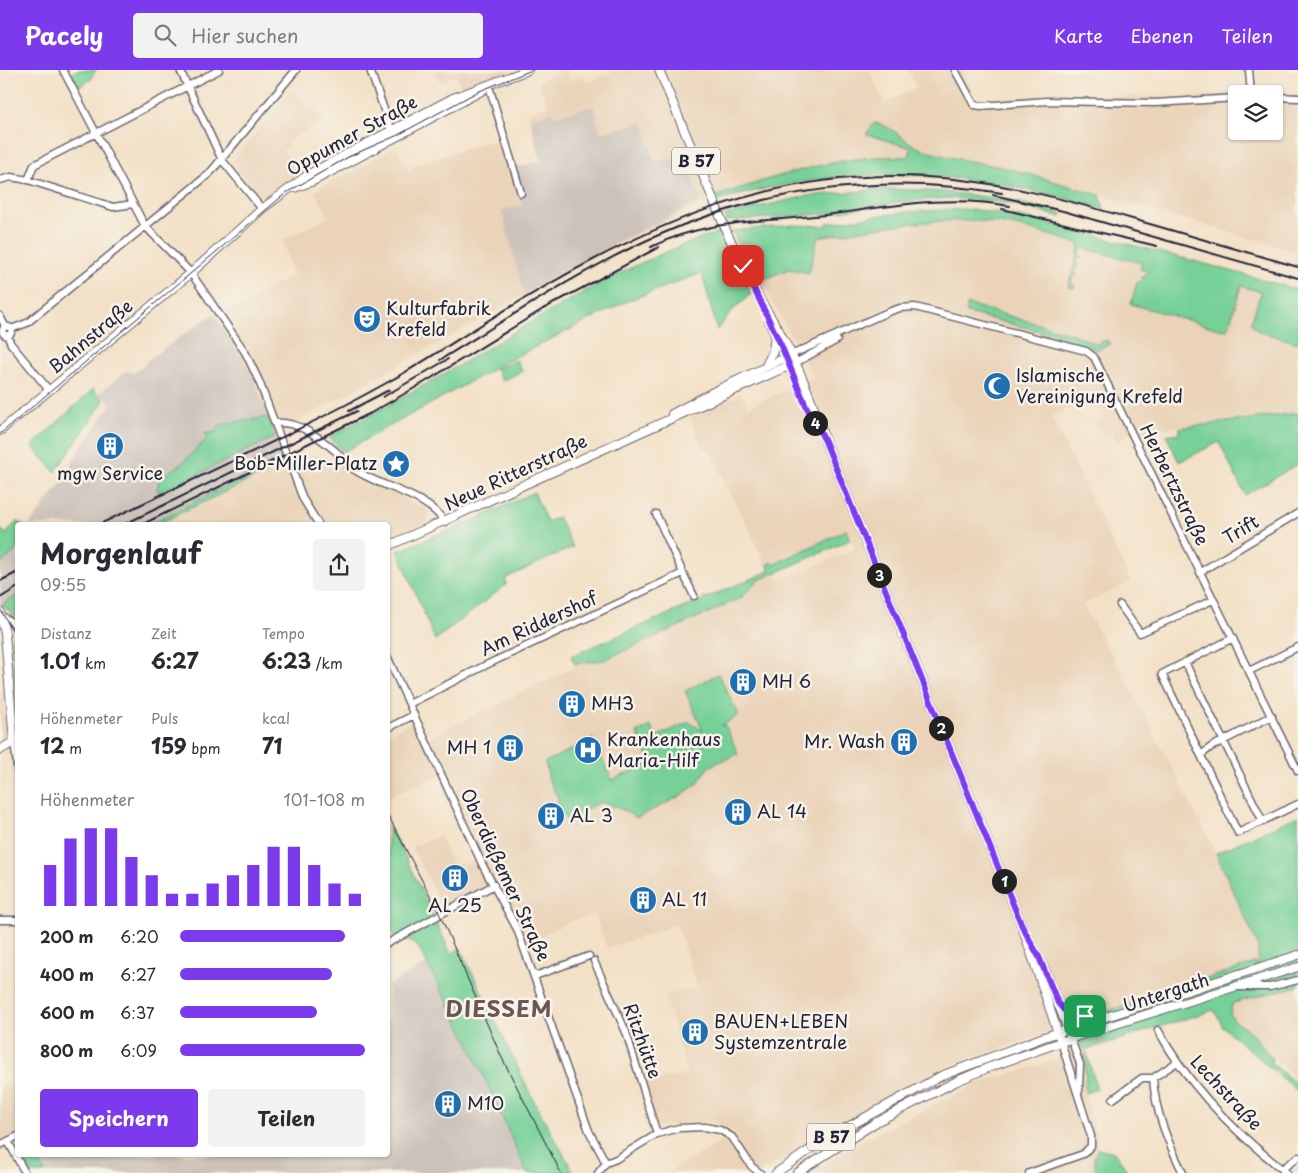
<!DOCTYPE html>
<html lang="de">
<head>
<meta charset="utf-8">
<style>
	:root { --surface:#fff; --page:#f2f2f3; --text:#2b2b33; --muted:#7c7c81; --accent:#7c3aed }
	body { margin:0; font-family:"Playpen Sans",sans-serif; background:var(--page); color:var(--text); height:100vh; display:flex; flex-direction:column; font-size:19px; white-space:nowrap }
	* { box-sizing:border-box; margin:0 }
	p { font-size:16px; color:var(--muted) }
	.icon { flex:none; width:28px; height:28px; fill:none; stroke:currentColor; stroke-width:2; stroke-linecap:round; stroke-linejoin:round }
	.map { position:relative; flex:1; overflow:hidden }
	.drawer { position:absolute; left:15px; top:452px; width:375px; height:635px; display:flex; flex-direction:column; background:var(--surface); border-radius:5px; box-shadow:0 1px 4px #0004 }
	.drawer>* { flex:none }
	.buttons { position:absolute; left:1228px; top:15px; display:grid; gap:10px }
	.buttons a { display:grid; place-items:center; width:55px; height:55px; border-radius:5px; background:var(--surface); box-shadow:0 1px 4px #0004; font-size:25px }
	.pin { position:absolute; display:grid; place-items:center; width:42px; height:42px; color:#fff; margin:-21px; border-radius:10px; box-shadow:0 2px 8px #0006 }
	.km { position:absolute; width:25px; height:25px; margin:-12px; border-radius:50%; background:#222; color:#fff; font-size:14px; line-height:25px; text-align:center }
	.round { display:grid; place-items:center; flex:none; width:52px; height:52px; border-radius:5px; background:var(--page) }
	.headline { display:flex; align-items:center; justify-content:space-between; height:85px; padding:0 25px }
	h1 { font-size:28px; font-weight:700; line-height:38px }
	.metrics { display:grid; grid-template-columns:repeat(3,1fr); gap:8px; height:85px; padding:5px 25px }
	.metrics div { display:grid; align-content:center }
	.metrics b { font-size:21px; font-weight:700 }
	.metrics small { font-size:14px; font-weight:400 }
	.metrics p { font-size:14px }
	.chart { height:140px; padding:10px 25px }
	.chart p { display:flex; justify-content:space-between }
	.chart svg { width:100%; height:90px; margin-top:5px; stroke:var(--accent); stroke-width:6 }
	.action { display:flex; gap:10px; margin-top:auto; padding:10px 25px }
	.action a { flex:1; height:58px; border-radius:5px; background:var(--accent); color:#fff; font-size:20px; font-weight:700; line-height:58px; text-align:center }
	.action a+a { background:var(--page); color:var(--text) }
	ul { padding:0 25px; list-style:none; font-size:16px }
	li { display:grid; grid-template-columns:80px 60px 1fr; align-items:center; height:38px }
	li i { height:12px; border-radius:6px; background:var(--accent) }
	header { display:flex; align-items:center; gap:30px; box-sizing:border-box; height:70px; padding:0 25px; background:var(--accent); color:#fff }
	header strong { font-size:24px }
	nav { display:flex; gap:28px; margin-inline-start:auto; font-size:18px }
	.search { width:350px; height:45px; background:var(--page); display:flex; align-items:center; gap:12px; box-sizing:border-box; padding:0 18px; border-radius:5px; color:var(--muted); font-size:19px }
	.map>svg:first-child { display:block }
</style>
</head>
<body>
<header>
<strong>Pacely</strong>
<div class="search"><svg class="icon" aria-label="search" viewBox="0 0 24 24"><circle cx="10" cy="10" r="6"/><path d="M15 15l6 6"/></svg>Hier suchen</div>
<nav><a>Karte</a><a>Ebenen</a><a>Teilen</a></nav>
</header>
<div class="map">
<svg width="1298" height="1103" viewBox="0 0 1298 1103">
	<rect width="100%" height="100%" fill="#f7f3e8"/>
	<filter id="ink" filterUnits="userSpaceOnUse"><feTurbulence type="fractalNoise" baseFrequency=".02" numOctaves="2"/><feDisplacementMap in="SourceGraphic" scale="10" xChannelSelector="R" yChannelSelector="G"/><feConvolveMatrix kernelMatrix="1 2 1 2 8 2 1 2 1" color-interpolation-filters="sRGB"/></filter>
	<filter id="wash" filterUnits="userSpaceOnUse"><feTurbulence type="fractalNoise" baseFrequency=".0096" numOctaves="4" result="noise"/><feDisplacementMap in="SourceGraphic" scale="20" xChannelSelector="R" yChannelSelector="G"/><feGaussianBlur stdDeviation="1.12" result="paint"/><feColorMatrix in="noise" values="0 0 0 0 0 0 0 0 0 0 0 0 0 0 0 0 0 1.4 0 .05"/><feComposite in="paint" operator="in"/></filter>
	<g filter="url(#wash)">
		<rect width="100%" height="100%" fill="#f3e1c7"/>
		<path fill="#ead3b8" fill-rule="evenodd" d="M434,0H513L463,20L456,5L440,12Z
			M566,0L569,11L583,5L586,13L617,0H869L885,33L916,17L908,0H961L978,32L1033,26L1194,27L1252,22L1298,25V182L1009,99L975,93L922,79L903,70L884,54L866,64L912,78L909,87L880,86L713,129L622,171L298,351L275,367L252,306L242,286L213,244H226L293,205L283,170L329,147L314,121L396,77L408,100L425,91L501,68L510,99L541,91L528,43L548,35L538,11ZM1236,24H1274V61H1236Z
			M291,21L317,42L324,52L292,68L283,81L298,105L280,115L263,129L232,92Z
			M950,151L990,152L1020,158L1153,191L1298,232V343L1126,363L1106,323L1051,346L1131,512L1083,535L1130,617L1216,783L1258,876V892L958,992L903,1017L759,1103H667L737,1063L712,1051L657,1057L644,1012L687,1004L665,926L697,917L677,855L607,878L595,844L569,852L527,872L522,858L496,809L444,839L411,777L439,766L453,796L459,794L462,796L483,786L446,703L388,727V664L411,652L428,668L576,596L575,594L604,590L741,528L756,511L772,504L782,510L855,479L848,464L769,500L709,380L705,381L690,348L741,324L748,337L814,307L761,211L789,199L809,203L818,167L890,155Z
			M1110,332L1127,366L1116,372L1112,363L1103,367L1096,352L1102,350V344L1099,337Z
			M316,384L429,441L428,452L388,470V455H156L256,407Z
			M3,621L7,664L0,670V623Z
			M1298,916V1012L1253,964L1234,951L1230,944L1233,933Z
			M1086,981L1085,1023L1097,1068V1084L1094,1088L1096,1103H810L855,1074L974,1015Z
			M0,1014L18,1017L17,1074L0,1083Z"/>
		<path fill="#ccc2b9" d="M594,36L600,63L644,52L654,92L683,87L702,130L622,170L524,224L502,141L522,135L510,99L541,91L530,48L552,42L554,46Z
			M213,244L242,286L252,306L287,396L256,407L156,455H29L66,407L77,384L111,335L106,328L103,330L98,324L126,301L134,303L146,294L145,292Z
			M17,480V548L2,536L0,537V494Z
			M427,894L466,967L527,1103H45L36,1085H388V915Z"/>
		<path fill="#76d097" stroke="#4c7969" d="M78,0H96L90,10L78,17L70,4Z
			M874,53C893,55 905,73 923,80C951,89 980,92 1009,99C1039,106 1070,117 1100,125L1104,139C967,99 852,91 714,132L712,127C777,107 840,83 909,87L911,78L866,64Z
			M883,119C945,120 1003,127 1062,143L1061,147L1008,133L948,128L898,132L824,144L727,151L725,145L807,126Z
			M963,139C1012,142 1057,156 1104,168C1169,184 1233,201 1298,220V273L1258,261L1251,253L1261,222L1241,216L1228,260L1219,259L1131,234L1137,212H1140L1142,206L1145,207L1147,201L1140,199L1142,193L1081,178L1079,185L1083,188H1078L1076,195L1080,197L1076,198L1074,203L1078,205H1073L1071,214L1075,216L1074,218L1068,217L1080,174C1051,166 1020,155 990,152C933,147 875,158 818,167L809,203L789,199L757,212L732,161L793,155L827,156V153L905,142Z
			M720,162L752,223L733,240L717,260L702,203L627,231L517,286L343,382L329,367C375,342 421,318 466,291C548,242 629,191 720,162Z
			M967,234L1073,264L1096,274L1107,270L1110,274L1096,280L1048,263L967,243Z
			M517,290L522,301L502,311L496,299Z
			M93,319L104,331L55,402L32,376Z
			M1298,343V394L1245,425L1219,372L1179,392L1166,365L1179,363V358Z
			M268,347L275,367L159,423L157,419L160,408L180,395L208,368L205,364L215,362L220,355Z
			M284,388L287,396L256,407L156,455H147Z
			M534,422L547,452L558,447L573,477L506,508V515L435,570L398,481L479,448Z
			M17,451L24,455H18L17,480L0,494V458L6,464Z
			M846,460L850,470L757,511L741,528L604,590L575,594L571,586L769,501L768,495L772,492L773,495Z
			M17,525V548L2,535Z
			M14,559L18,561L17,633L11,568L16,564Z
			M718,604L739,645L721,656H726L738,684L708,697L697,714L680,726L637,748L621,739L601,732L582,741L583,743L568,752L556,732L559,730L549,710L545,692L593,669L612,710L651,693L637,663L651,656L656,667L689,652L703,661L685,621Z
			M1298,746V916L1233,933L1230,943L1234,951L1253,964L1272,988L1271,993L1298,1015V1022L1223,957L1214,940L1085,980L1068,954L1258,892V876L1216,783Z
			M388,755L404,784L451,884L460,878L535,1033L574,1103H527L466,967L418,877C411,870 407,870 397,874L388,855Z
			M1086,981L1097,1019L1085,1023Z
			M1098,1078L1114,1082L1129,1103H1096L1094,1088Z
			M21,1085H36L45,1103H30Z"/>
	</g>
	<g filter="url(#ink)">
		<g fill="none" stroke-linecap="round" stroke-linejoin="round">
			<g stroke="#6b656c" stroke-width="9">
				<path id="minor" d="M63,0L145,156L191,203L245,282L259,311L303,429L319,455
					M180,0L222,90L262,139
					M370,0L393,65
					M955,0L974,35L981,36L1047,31L1156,33L1236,28
					M1249,0L1251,24
					M489,16L521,123
					M1274,27L1298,28
					M0,110L11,107L28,110L113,137L133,134
					M28,110L34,95L219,0
					M0,246L5,256
					M2.5 261a4.5 4.5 0 1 1 9 0a4.5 4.5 0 1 1-9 0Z
					M11,259L27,253L209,104L296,0
					M7,265L11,274L49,320
					M793,284L888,242L900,238L915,237L1086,281L1094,287L1298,701
					M797,292L837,270
					M275,353C296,350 318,366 333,379C340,384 345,393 352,398C380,418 425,423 445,452
					M1200,502L1298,443
					M683,503L694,526
					M1120,535L1140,563L1213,530
					M2,546L18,556
					M1233,568L1162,604L1238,763L1298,734
					M388,588L483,796L517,859L589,1061L606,1093
					M1185,592L1263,752
					M1249,601L1298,577
					M409,634L486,595L683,503L656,444
					M388,658L414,645
					M14,672L18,704
					M1201,685L1211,677L1272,646
					M0,850H18
					M388,873L494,815
					M594,891L626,962L657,1064
					M535,906L589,886
					M1239,917H1270L1298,910
					M1158,960C1189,1017 1236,1064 1287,1103
					M1071,969L1080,994L1079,1021
					M1177,992L1153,1008C1155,1042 1168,1072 1183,1103
					M1113,1029L1142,1008H1153
					M8,1071L25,1103
					M0,1075L18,1066
					M1282,1099L1298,1087
					M598,1103L606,1093L616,1089L657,1064L679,1058L705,1057L720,1060L732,1067L752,1097L760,1103
					M1029,1103L1083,1084L1091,1076V1066L1061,972"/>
			</g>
			<g stroke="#6b656c" stroke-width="10">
				<path id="major" d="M659,0L728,165L764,238
					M294,118L313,111L357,88L483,20
					M763,235C792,278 810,322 825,371L1022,856L1061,972
					M769,251L817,357
					M766,296L773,281L775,265
					M672,344L717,320L789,286
					M0,361L191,203L262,139L309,104L453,28L528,0
					M388,476L797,292
					M0,542L5,564L14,672
					M0,680L18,669
					M1029,869L1045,900L1070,964
					M1060,935C1072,948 1087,947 1103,944
					M776,1103L824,1070L941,1006L1044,967L1298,885
					M797,1103L878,1051L957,1011L990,997L1081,965L1298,897"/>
			</g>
			<use href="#minor" stroke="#fff" stroke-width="6"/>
			<use href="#major" stroke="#fff" stroke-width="8"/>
			<path stroke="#22223b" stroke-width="1" d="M0,364L286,123L348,87L398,65L477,22L532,0
				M0,539L18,570
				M388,745L440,845L501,986L561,1103"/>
			<path stroke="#22223b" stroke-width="2" d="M993,125L1063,141L1298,208
				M1002,139L1157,176
				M651,177C707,149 765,152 825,145C887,137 948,124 1010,136
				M440,290C510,247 579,201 654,167C764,118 883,103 1002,123
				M383,327L448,289
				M349,341L389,320
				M98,455C195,408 295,364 390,311C433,287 474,258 517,233C646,155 772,98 926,107C998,110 1067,130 1136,150C1190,166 1244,181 1298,197
				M123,455L357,341
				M141,455L371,343L425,312L543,239L659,177
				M0,511L18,502
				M0,528L18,517"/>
		</g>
	</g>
	<g fill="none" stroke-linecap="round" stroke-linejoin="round" filter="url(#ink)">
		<g stroke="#fff" stroke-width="10">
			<path id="route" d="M743,196L781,275L806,336L825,371L1022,856L1039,887L1058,933L1064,940L1085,946"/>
		</g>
		<use href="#route" stroke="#7c3aed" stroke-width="6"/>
	</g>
	<defs>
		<g id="theatre-disc" transform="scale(1.4375)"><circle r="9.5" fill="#1f6fb2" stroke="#f7f3e8"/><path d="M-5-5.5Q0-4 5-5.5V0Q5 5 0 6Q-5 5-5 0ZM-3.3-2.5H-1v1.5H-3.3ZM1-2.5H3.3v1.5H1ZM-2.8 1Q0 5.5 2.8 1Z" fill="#fff"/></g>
		<g id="mosque-disc" transform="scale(1.4375)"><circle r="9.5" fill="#1f6fb2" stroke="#f7f3e8"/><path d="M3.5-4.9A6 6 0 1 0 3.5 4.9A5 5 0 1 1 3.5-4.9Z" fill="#fff"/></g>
		<g id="building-disc" transform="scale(1.4375)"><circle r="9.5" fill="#1f6fb2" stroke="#f7f3e8"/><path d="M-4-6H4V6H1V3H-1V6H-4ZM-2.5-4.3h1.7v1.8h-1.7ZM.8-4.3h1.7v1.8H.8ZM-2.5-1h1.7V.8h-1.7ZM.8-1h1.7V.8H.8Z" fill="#fff"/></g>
		<g id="sight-disc" transform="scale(1.4375)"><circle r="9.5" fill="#1f6fb2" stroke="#f7f3e8"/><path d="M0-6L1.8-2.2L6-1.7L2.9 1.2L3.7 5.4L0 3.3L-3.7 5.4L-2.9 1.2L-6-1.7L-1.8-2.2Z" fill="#fff"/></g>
		<g id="hospital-disc" transform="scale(1.4375)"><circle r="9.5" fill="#1f6fb2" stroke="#f7f3e8"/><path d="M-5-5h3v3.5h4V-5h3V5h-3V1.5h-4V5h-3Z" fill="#fff"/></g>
	</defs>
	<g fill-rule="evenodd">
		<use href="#theatre-disc" x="367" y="249"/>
		<use href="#mosque-disc" x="997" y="316"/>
		<use href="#building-disc" x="110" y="376"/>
		<use href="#sight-disc" x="396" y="394"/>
		<use href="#building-disc" x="743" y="612"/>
		<use href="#building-disc" x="572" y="634"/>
		<use href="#building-disc" x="904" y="672"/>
		<use href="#building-disc" x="510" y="678"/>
		<use href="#hospital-disc" x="588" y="680"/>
		<use href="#building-disc" x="738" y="742"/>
		<use href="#building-disc" x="551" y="746"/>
		<use href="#building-disc" x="455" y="808"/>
		<use href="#building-disc" x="643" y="830"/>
		<use href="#building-disc" x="695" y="962"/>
		<use href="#building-disc" x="448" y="1034"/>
	</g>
	<g text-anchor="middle" stroke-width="5" stroke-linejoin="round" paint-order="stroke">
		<g fill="#f7f3e8" stroke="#62616f" stroke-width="1">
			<rect x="672" y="77.5" width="48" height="27" rx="4"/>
			<rect x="807" y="1053.5" width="48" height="27" rx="4"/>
		</g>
		<g font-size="16" font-weight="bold" fill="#22223b">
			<text x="696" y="97">B 57</text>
			<text x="831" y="1073">B 57</text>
		</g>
		<g font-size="18" fill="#22223b" stroke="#f7f3e8">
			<text transform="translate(352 66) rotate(-29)" y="6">Oppumer Straße</text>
			<text transform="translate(91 267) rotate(-40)" y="6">Bahnstraße</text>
			<text transform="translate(516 403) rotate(-25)" y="6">Neue Ritterstraße</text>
			<text transform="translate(1174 415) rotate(64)" y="6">Herbertzstraße</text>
			<text transform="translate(1241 460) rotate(-31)" y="6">Trift</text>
			<text transform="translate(539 554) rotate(-25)" y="6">Am Riddershof</text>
			<text transform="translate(505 805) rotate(65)" y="6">Oberdießemer Straße</text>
			<text transform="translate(1166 923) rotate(-18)" y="6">Untergath</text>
			<text transform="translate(642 971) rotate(70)" y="6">Ritzhütte</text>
			<text transform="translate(1226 1023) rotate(47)" y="6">Lechstraße</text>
		</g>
		<g font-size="18" fill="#22223b" stroke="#f7f3e8" text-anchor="start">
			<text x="386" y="245">Kulturfabrik<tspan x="386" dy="21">Krefeld</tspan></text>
			<text x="1016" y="312">Islamische<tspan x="1016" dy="21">Vereinigung Krefeld</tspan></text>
			<text x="377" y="400" text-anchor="end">Bob-Miller-Platz</text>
			<text x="110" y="410" text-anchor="middle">mgw Service</text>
			<text x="762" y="618">MH 6</text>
			<text x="591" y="640">MH3</text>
			<text x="607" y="676">Krankenhaus<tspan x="607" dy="21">Maria-Hilf</tspan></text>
			<text x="885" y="678" text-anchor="end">Mr. Wash</text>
			<text x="491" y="684" text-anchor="end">MH 1</text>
			<text x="757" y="748">AL 14</text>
			<text x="570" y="752">AL 3</text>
			<text x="662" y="836">AL 11</text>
			<text x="455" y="842" text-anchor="middle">AL 25</text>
			<text x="714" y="958">BAUEN+LEBEN<tspan x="714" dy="21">Systemzentrale</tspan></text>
			<text x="467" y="1040">M10</text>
		</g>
		<g font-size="22" font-weight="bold" letter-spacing="1" fill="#6c5556" stroke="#f7f3e8">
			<text x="499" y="947">DIESSEM</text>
		</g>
	</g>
</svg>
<div class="buttons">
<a><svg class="icon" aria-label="layers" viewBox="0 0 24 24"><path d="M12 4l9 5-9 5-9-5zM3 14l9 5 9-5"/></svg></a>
</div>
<div class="pin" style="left:1085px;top:946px;background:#1e9e55"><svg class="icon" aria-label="arrive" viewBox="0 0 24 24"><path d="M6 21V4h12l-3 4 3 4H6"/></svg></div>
<div class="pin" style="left:743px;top:196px;background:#d93025"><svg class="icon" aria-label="check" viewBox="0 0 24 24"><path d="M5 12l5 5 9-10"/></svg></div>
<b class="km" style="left:1004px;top:811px">1</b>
<b class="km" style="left:941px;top:658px">2</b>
<b class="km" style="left:879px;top:505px">3</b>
<b class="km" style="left:815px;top:353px">4</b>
<section class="drawer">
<div class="headline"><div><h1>Morgenlauf</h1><p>09:55</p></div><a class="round"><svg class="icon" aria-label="share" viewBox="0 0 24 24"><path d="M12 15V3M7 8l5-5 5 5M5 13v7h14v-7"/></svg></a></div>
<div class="metrics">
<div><p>Distanz</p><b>1.01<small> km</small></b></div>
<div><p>Zeit</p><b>6:27</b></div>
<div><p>Tempo</p><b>6:23<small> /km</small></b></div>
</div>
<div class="metrics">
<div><p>Höhenmeter</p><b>12<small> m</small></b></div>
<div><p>Puls</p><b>159<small> bpm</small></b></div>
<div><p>kcal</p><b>71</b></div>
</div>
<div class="chart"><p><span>Höhenmeter</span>101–108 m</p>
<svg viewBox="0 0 160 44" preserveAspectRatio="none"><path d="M5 44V24M15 44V11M25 44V6M35 44V6M45 44V20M55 44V29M65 44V38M75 44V38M85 44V33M95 44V29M105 44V24M115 44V15M125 44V15M135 44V24M145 44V33M155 44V38"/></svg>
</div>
<ul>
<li><b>200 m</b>6:20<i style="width:89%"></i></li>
<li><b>400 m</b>6:27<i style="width:82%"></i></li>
<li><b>600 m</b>6:37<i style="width:74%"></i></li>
<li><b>800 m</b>6:09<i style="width:100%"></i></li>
</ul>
<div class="action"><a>Speichern</a><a>Teilen</a></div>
</section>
</div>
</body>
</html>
